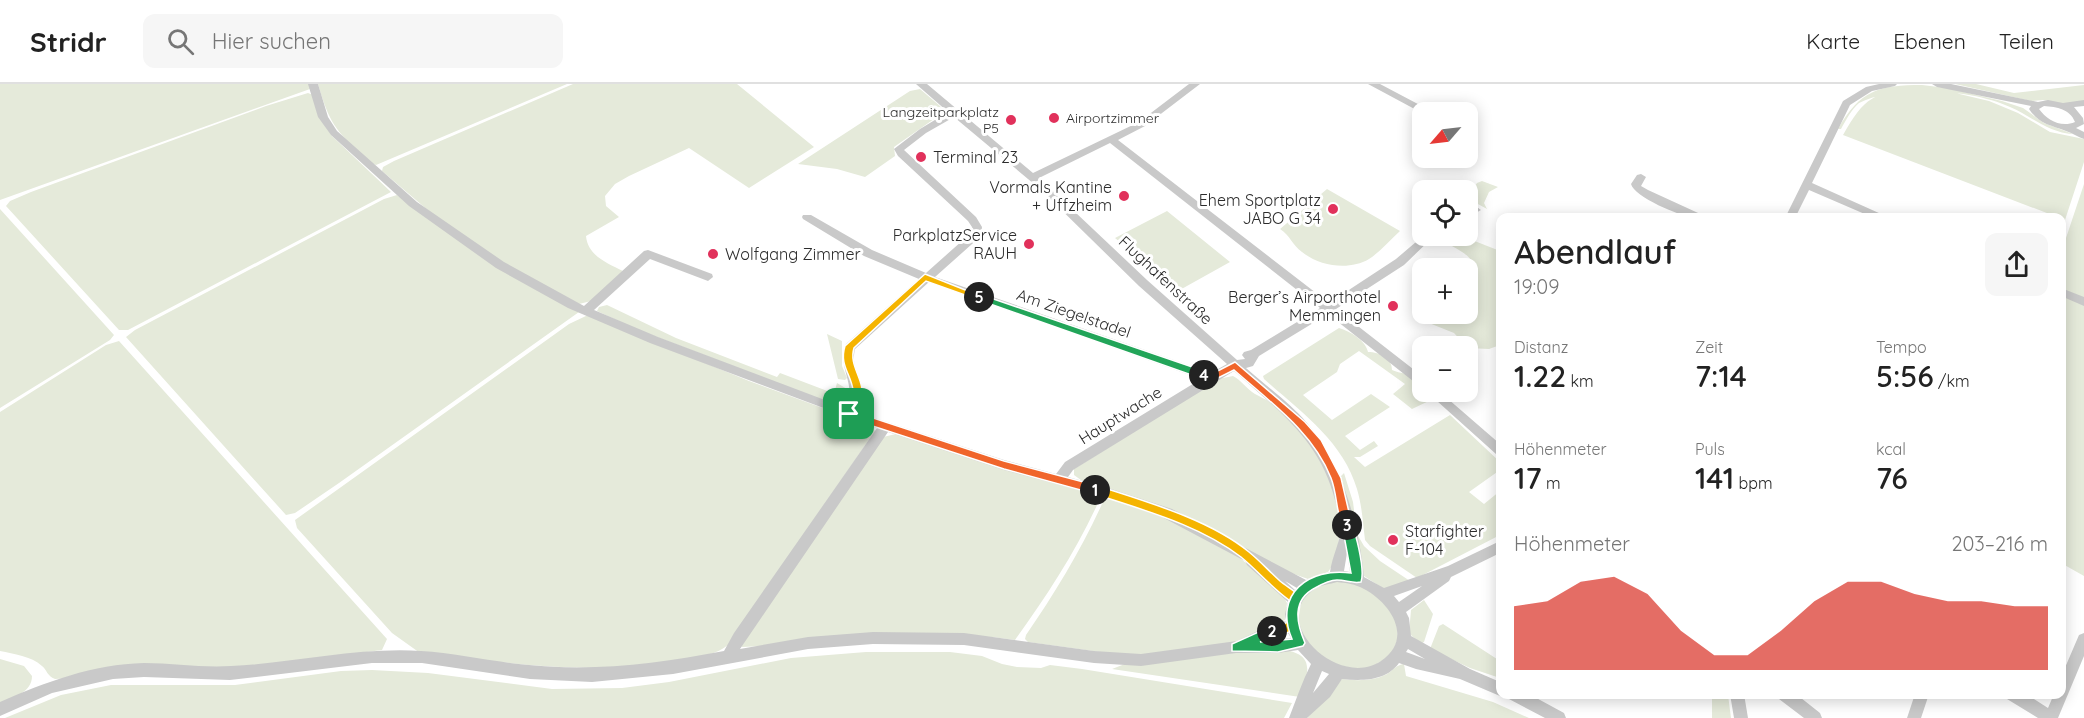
<!DOCTYPE html>
<html lang="de">
<head>
<meta charset="utf-8">
<style>
	:root { --surface:#fff; --page:#f6f6f6; --text:#222; --muted:#767676; --line:#e0e0e0; --accent:#d93025 }
	body { margin:0; font-family:Quicksand,sans-serif; background:var(--page); color:var(--text); height:100vh; display:flex; flex-direction:column; font-size:22px; white-space:nowrap }
	* { box-sizing:border-box; margin:0 }
	p { font-size:20px; color:var(--muted) }
	.icon { flex:none; width:33px; height:33px; fill:none; stroke:currentColor; stroke-width:2; stroke-linecap:round; stroke-linejoin:round }
	.map { position:relative; flex:1; overflow:hidden }
	.sheet { position:absolute; left:1496px; top:129px; width:570px; height:486px; display:flex; flex-direction:column; background:var(--surface); border-radius:12px; box-shadow:0 3px 15px #0003 }
	.sheet>* { flex:none }
	.needle { width:39px; rotate:242deg }
	.fabs { position:absolute; left:1412px; top:18px; display:grid; gap:12px }
	.fabs a { display:grid; place-items:center; width:66px; height:66px; border-radius:12px; background:var(--surface); box-shadow:0 3px 15px #0003; font-size:30px }
	.pin { position:absolute; display:grid; place-items:center; width:51px; height:51px; color:#fff; margin:-26px; border-radius:12px; box-shadow:0 3px 9px #0006 }
	.km { position:absolute; width:30px; height:30px; margin:-15px; border-radius:50%; background:#222; color:#fff; font-size:16px; line-height:30px; text-align:center }
	.round { display:grid; place-items:center; flex:none; width:63px; height:63px; border-radius:12px; background:var(--page) }
	.summary { display:flex; align-items:center; justify-content:space-between; height:102px; padding:0 18px }
	h1 { font-size:33px; font-weight:600; line-height:45px }
	.figures { display:grid; grid-template-columns:repeat(3,1fr); gap:9px; height:102px; padding:6px 18px }
	.figures div { display:grid; align-content:center }
	.figures b { font-size:30px; font-weight:600 }
	.figures small { font-size:16px; font-weight:400 }
	.figures p { font-size:16px }
	.chart { height:168px; padding:12px 18px }
	.chart p { display:flex; justify-content:space-between }
	.chart svg { width:100%; height:108px; margin-top:6px; fill:var(--accent); opacity:.7 }
	header { display:flex; align-items:center; gap:36px; box-sizing:border-box; height:84px; padding:0 30px; background:var(--surface); border-bottom:2px solid var(--line) }
	header strong { font-size:28px }
	nav { display:flex; gap:33px; margin-inline-start:auto; font-size:21px }
	.search { width:420px; height:54px; background:var(--page); display:flex; align-items:center; gap:15px; box-sizing:border-box; padding:0 21px; border-radius:12px; color:var(--muted); font-size:22px }
	.map>svg:first-child { display:block }
</style>
</head>
<body>
<header>
<strong>Stridr</strong>
<div class="search"><svg class="icon" aria-label="search" viewBox="0 0 24 24"><circle cx="10" cy="10" r="6"/><path d="M15 15l6 6"/></svg>Hier suchen</div>
<nav><a>Karte</a><a>Ebenen</a><a>Teilen</a></nav>
</header>
<div class="map">
<svg width="2084" height="634" viewBox="0 0 2084 634">
	<rect width="100%" height="100%" fill="#fff"/>
	<path fill="#e5eada" d="M0,0H309L310,5L0,116Z
		M318,0H567L376,81C369,79 364,72 358,67C333,45 327,31 318,0Z
		M573,0H737L814,63L749,104L689,64L629,92L615,100L605,112L606,122L619,133L586,152C588,172 607,179 623,187L591,217L579,220L498,176L430,128L382,87L383,83L394,77Z
		M1955,0H1976L2014,9L2084,1V17L2065,20L2043,16L2031,17Z
		M1922,1L1947,4L2002,17L2023,24L2044,39L2073,50C2049,49 2031,32 2010,23C1972,5 1894,0 1859,19C1851,26 1846,36 1841,45H1838C1860,6 1879,1 1922,1Z
		M920,5L940,22L944,28L894,63L895,72L865,93L837,85L798,80L910,7Z
		M1917,5L1951,8L1989,17L2018,29L2050,48L2084,55V78L2065,136L1843,51C1864,14 1874,7 1917,5Z
		M308,9L313,11L318,30L332,52L391,108L128,246H119L6,122L10,117L31,108L266,22Z
		M1482,97L1498,103L1489,108L1484,119L1487,125L1467,114L1477,99Z
		M2084,100V216L2061,206V169Z
		M1327,105L1400,147C1390,156 1380,168 1369,175C1349,187 1319,182 1302,168C1292,161 1290,151 1280,145Z
		M397,111L490,179L579,228L339,399L295,429L286,431L126,253L135,246L384,115Z
		M0,125L114,251L110,256L0,324Z
		M1167,127L1230,178L1178,207L1115,154Z
		M1467,137L1478,144L1472,156L1500,167V261L1489,265L1468,264L1454,249L1424,237L1415,229L1422,221V230H1467V185L1473,179C1465,165 1449,164 1440,152H1467Z
		M2061,210L2084,220V492L2061,479Z
		M607,221L676,254L777,293L780,289L830,308L835,306L837,299L852,308L850,319L843,324L636,245L597,227L599,223Z
		M588,231L749,297L869,341L875,347L728,561C716,571 701,572 686,575C595,593 510,579 420,569L392,549L297,444L295,436L569,240Z
		M1339,244C1350,247 1366,257 1368,268C1380,268 1392,274 1392,286C1402,291 1421,288 1422,308H1427L1433,315L1412,325L1393,310L1405,300L1359,267L1340,280L1337,288L1303,311L1332,336L1371,310L1390,323L1345,352L1360,366L1374,357L1378,362L1360,373H1354L1365,383L1450,331L1500,378V386L1469,408L1484,420L1500,407V451L1417,494L1370,462L1365,456C1363,439 1362,422 1357,405C1343,357 1300,327 1264,295L1263,292Z
		M827,250L842,257V282L847,294L845,296L838,295Z
		M119,257L387,555L382,566L253,583L55,595C47,592 47,586 42,582C31,572 14,570 0,567V328L106,261Z
		M1233,292C1241,296 1247,305 1255,310C1260,313 1266,315 1271,319C1309,350 1346,401 1339,454C1338,466 1335,479 1328,488L1308,495L1291,489L1085,399L1074,391V385L1218,295Z
		M896,350L1102,410C1079,463 1048,510 1015,556L992,553L742,563L741,560L883,353Z
		M1344,389L1353,418L1357,450L1364,462L1380,477L1410,497L1384,505L1364,492L1341,392Z
		M1106,411L1157,428L1238,472L1284,513L1287,519L1285,536L1254,552L1218,563L1129,572L1028,558L1025,555L1026,551C1057,506 1084,461 1106,411Z
		M1332,497L1352,498L1380,512L1396,536L1398,554L1392,571L1368,585L1337,584L1327,579L1299,549C1298,513 1299,512 1332,497Z
		M1424,516L1433,530L1424,558L1420,560L1409,549L1411,526Z
		M1443,540L1500,577V594L1470,584L1430,565L1439,542Z
		M1278,565C1315,569 1310,585 1300,613L1112,585L1130,578Z
		M866,568H950L982,572L1002,580L1017,583L1041,584L1050,581L1082,585L1292,619L1284,634H5L61,611L111,601H235L341,587L372,586L428,589L552,605L622,604L669,598L791,574Z
		M0,575L24,582L32,592C32,609 13,613 0,619Z
		M1404,580L1406,592L1493,618L1529,634H1307L1342,595C1357,597 1374,597 1387,590C1393,586 1396,581 1404,580Z
		M1712,611H1728L1731,634H1712Z"/>
	<g fill="none" stroke-linecap="round" stroke-linejoin="round">
		<path fill="#c9c9c9" fill-rule="evenodd" d="M308,0H318L328,33L337,47L417,118L504,178L584,222L644,167L648,166L712,190L713,193L708,197L650,175L594,226L658,253L846,324C858,302 836,283 846,260L919,195L864,172L803,135L802,133L803,131H811L872,166L926,189L972,148V143L968,137L898,72L894,65L920,45L948,28L916,0H927L1033,89L1139,38L1189,0H1200L1145,42L1118,56L1329,219L1396,175L1423,152H1434L1404,181L1336,225L1422,292V302L1418,301L1328,230L1259,272L1253,282L1246,284C1266,302 1290,319 1307,339C1342,379 1359,440 1364,493L1384,504L1448,482L1500,457V469L1451,493L1449,497L1406,528L1409,534L1411,552L1470,585L1500,598V610H1503L1500,612L1460,595L1416,585L1399,579C1386,597 1363,597 1342,595L1330,613L1307,634H1289C1296,616 1302,598 1311,580L1298,566L1278,569H1236L1141,582L1094,579L964,561L873,560L808,565L673,590L592,598L530,595L422,579H372L230,596L144,593L113,595L52,609L0,632V618C46,598 93,580 144,579C173,579 202,584 231,582C294,579 357,563 421,567C457,569 493,578 529,581C595,588 660,579 724,567L734,549L877,344L650,259L568,224L496,184L409,122L331,51L318,33ZM954,33L1040,105L1139,202L1227,280L1211,289L935,193L981,152L982,143L976,133L904,66L926,49ZM1110,59L1320,224L1251,266L1244,268L1242,271L1245,275L1237,276L1147,196L1039,94ZM929,198L1201,295L1065,378L1056,390L1004,376L856,328C870,300 849,291 855,265ZM1234,287C1278,326 1320,356 1335,416C1337,424 1342,435 1341,443C1341,456 1332,472 1330,488L1306,496L1172,425L1105,403L1068,393L1073,386ZM888,348L1004,386L1105,413L1162,433L1245,477L1247,481L1288,518L1285,530L1286,537L1264,544L1237,557L1141,570L1094,567L964,549L873,548L808,553L740,565ZM1347,469L1350,488L1344,487ZM1285,497L1297,504L1295,506ZM1337,498C1346,499 1355,500 1364,505C1391,519 1414,555 1381,577C1338,606 1266,536 1315,505C1321,501 1330,500 1337,498ZM1422,502L1399,518L1394,512ZM1288,549L1291,554L1265,557ZM1408,565L1425,575L1406,568ZM1322,587L1329,590L1313,609Z
			M1368,0H1380L1433,28L1422,29Z
			M1879,0H1897L1895,2L1872,7L1850,21L1812,99L1890,134H1874L1809,106L1795,134H1785L1843,17L1866,3Z
			M1932,0H1951L2038,18L2048,16L2063,19L2084,16V22L2074,23L2083,34L2084,40L2076,44L2084,48V55C2078,53 2072,49 2066,47C2050,41 2039,40 2029,25L2031,22L1937,3ZM2044,22C2057,23 2070,25 2075,38C2061,44 2047,36 2039,25Z
			M1641,90L1646,93L1641,102L1648,106L1709,134C1704,134 1699,134 1694,134C1680,132 1634,113 1631,100L1637,91Z
			M1467,116L1481,126L1467,134V127L1469,126Z
			M2061,204L2084,213V222L2061,212Z
			M1427,308H1440L1500,360V372L1496,370Z
			M2084,549V572L2058,634H2038L2007,615L2005,610H2026L2048,624L2054,610H2061V593L2079,551Z
			M1507,610H1529L1564,629L1566,634H1545L1509,615Z
			M1730,610H1744L1748,634H1734Z
			M1777,610H1796L1820,629L1822,634H1804L1779,615Z
			M1915,610H1929L1921,634H1907Z"/>
	</g>
	<path fill="#f0652b" stroke="#fff" stroke-width="1.5" d="M849,326L1004,377L1095,401L1101,406L1095,410L1004,385L845,333V327Z"/>
	<path fill="#f5b400" stroke="#fff" stroke-width="1.5" d="M1095,401C1144,417 1209,435 1249,468C1260,477 1269,487 1280,497C1287,503 1296,507 1301,514L1296,546L1272,553L1268,551V544L1286,539L1289,516C1271,503 1258,487 1241,473C1198,440 1142,426 1092,409L1090,406Z"/>
	<path fill="#22a559" stroke="#fff" stroke-width="1.5" d="M1347,436C1356,441 1365,487 1361,498C1353,500 1346,496 1337,496C1329,496 1322,500 1315,504C1292,516 1296,538 1305,559L1303,562L1278,568L1232,567V560L1272,542L1276,544V551L1260,558L1292,555C1273,510 1309,483 1351,489L1342,441Z"/>
	<path fill="#f0652b" stroke="#fff" stroke-width="1.5" d="M1235,278L1305,338L1321,356L1341,394L1352,441L1351,444H1343C1336,428 1337,409 1331,394C1313,348 1270,318 1234,286L1212,297L1199,291L1204,287L1212,290Z"/>
	<path fill="#22a559" stroke="#fff" stroke-width="1.5" d="M979,210L1207,288L1209,291L1207,294H1200L976,215V211Z"/>
	<path fill="#f5b400" stroke="#fff" stroke-width="1.5" d="M925,190L983,213L979,216L926,197L854,264C848,283 867,297 861,316C860,321 855,327 852,333H845L844,330C848,323 853,315 853,306C851,290 839,281 845,262Z"/>
	<g fill="#e1315b" stroke="#fff" stroke-width="2">
		<circle cx="1054" cy="34" r="6"/>
		<circle cx="1011" cy="36" r="6"/>
		<circle cx="921" cy="73" r="6"/>
		<circle cx="1124" cy="112" r="6"/>
		<circle cx="1333" cy="125" r="6"/>
		<circle cx="1029" cy="160" r="6"/>
		<circle cx="713" cy="170" r="6"/>
		<circle cx="1393" cy="222" r="6"/>
		<circle cx="1393" cy="456" r="6"/>
	</g>
	<g text-anchor="middle" stroke-width="6" stroke-linejoin="round" paint-order="stroke">
		<g font-size="14" fill="#2c2c2c" stroke="#fff" text-anchor="end">
			<text x="999" y="33">Langzeitparkplatz<tspan x="999" dy="16">P5</tspan></text>
			<text x="1066" y="39" text-anchor="start">Airportzimmer</text>
		</g>
		<g font-size="16" fill="#2c2c2c" stroke="#fff" text-anchor="end">
			<text x="933" y="79" text-anchor="start">Terminal 23</text>
			<text x="1112" y="109">Vormals Kantine<tspan x="1112" dy="18">+ Uffzheim</tspan></text>
			<text x="1321" y="122">Ehem Sportplatz<tspan x="1321" dy="18">JABO G 34</tspan></text>
			<text x="1017" y="157">ParkplatzService<tspan x="1017" dy="18">RAUH</tspan></text>
			<text x="725" y="176" text-anchor="start">Wolfgang Zimmer</text>
			<text x="1381" y="219">Berger’s Airporthotel<tspan x="1381" dy="18">Memmingen</tspan></text>
			<text x="1405" y="453" text-anchor="start">Starfighter<tspan x="1405" dy="18">F-104</tspan></text>
		</g>
		<g font-size="16" fill="#2c2c2c" stroke="#fff">
			<text transform="translate(1166 196) rotate(43)" y="6">Flughafenstraße</text>
			<text transform="translate(1074 229) rotate(19)" y="6">Am Ziegelstadel</text>
			<text transform="translate(1120 331) rotate(-32)" y="6">Hauptwache</text>
		</g>
	</g>
</svg>
<div class="fabs">
<a><svg class="needle" viewBox="-14 -14 28 28"><path d="M0-13l5 13h-10z" fill="#e53935"/><path d="M0 13l5-13h-10z" fill="#767676"/></svg></a>
<a><svg class="icon" aria-label="locate" viewBox="0 0 24 24"><circle cx="12" cy="12" r="6"/><path d="M12 2v4M12 18v4M2 12h4M18 12h4"/></svg></a>
<a>+</a>
<a>−</a>
</div>
<div class="pin" style="left:849px;top:330px;background:#1e9e55"><svg class="icon" aria-label="arrive" viewBox="0 0 24 24"><path d="M6 21V4h12l-3 4 3 4H6"/></svg></div>
<b class="km" style="left:1095px;top:406px">1</b>
<b class="km" style="left:1272px;top:547px">2</b>
<b class="km" style="left:1347px;top:441px">3</b>
<b class="km" style="left:1204px;top:291px">4</b>
<b class="km" style="left:979px;top:213px">5</b>
<section class="sheet">
<div class="summary"><div><h1>Abendlauf</h1><p>19:09</p></div><a class="round"><svg class="icon" aria-label="share" viewBox="0 0 24 24"><path d="M12 15V3M7 8l5-5 5 5M5 13v7h14v-7"/></svg></a></div>
<div class="figures">
<div><p>Distanz</p><b>1.22<small> km</small></b></div>
<div><p>Zeit</p><b>7:14</b></div>
<div><p>Tempo</p><b>5:56<small> /km</small></b></div>
</div>
<div class="figures">
<div><p>Höhenmeter</p><b>17<small> m</small></b></div>
<div><p>Puls</p><b>141<small> bpm</small></b></div>
<div><p>kcal</p><b>76</b></div>
</div>
<div class="chart"><p><span>Höhenmeter</span>203–216 m</p>
<svg viewBox="0 0 160 44" preserveAspectRatio="none"><path d="M0 44V18L10 16L20 8L30 6L40 13L50 28L60 38L70 38L80 28L90 16L100 8L110 8L120 13L130 16L140 16L150 18L160 18V44z"/></svg>
</div>
</section>
</div>
</body>
</html>
